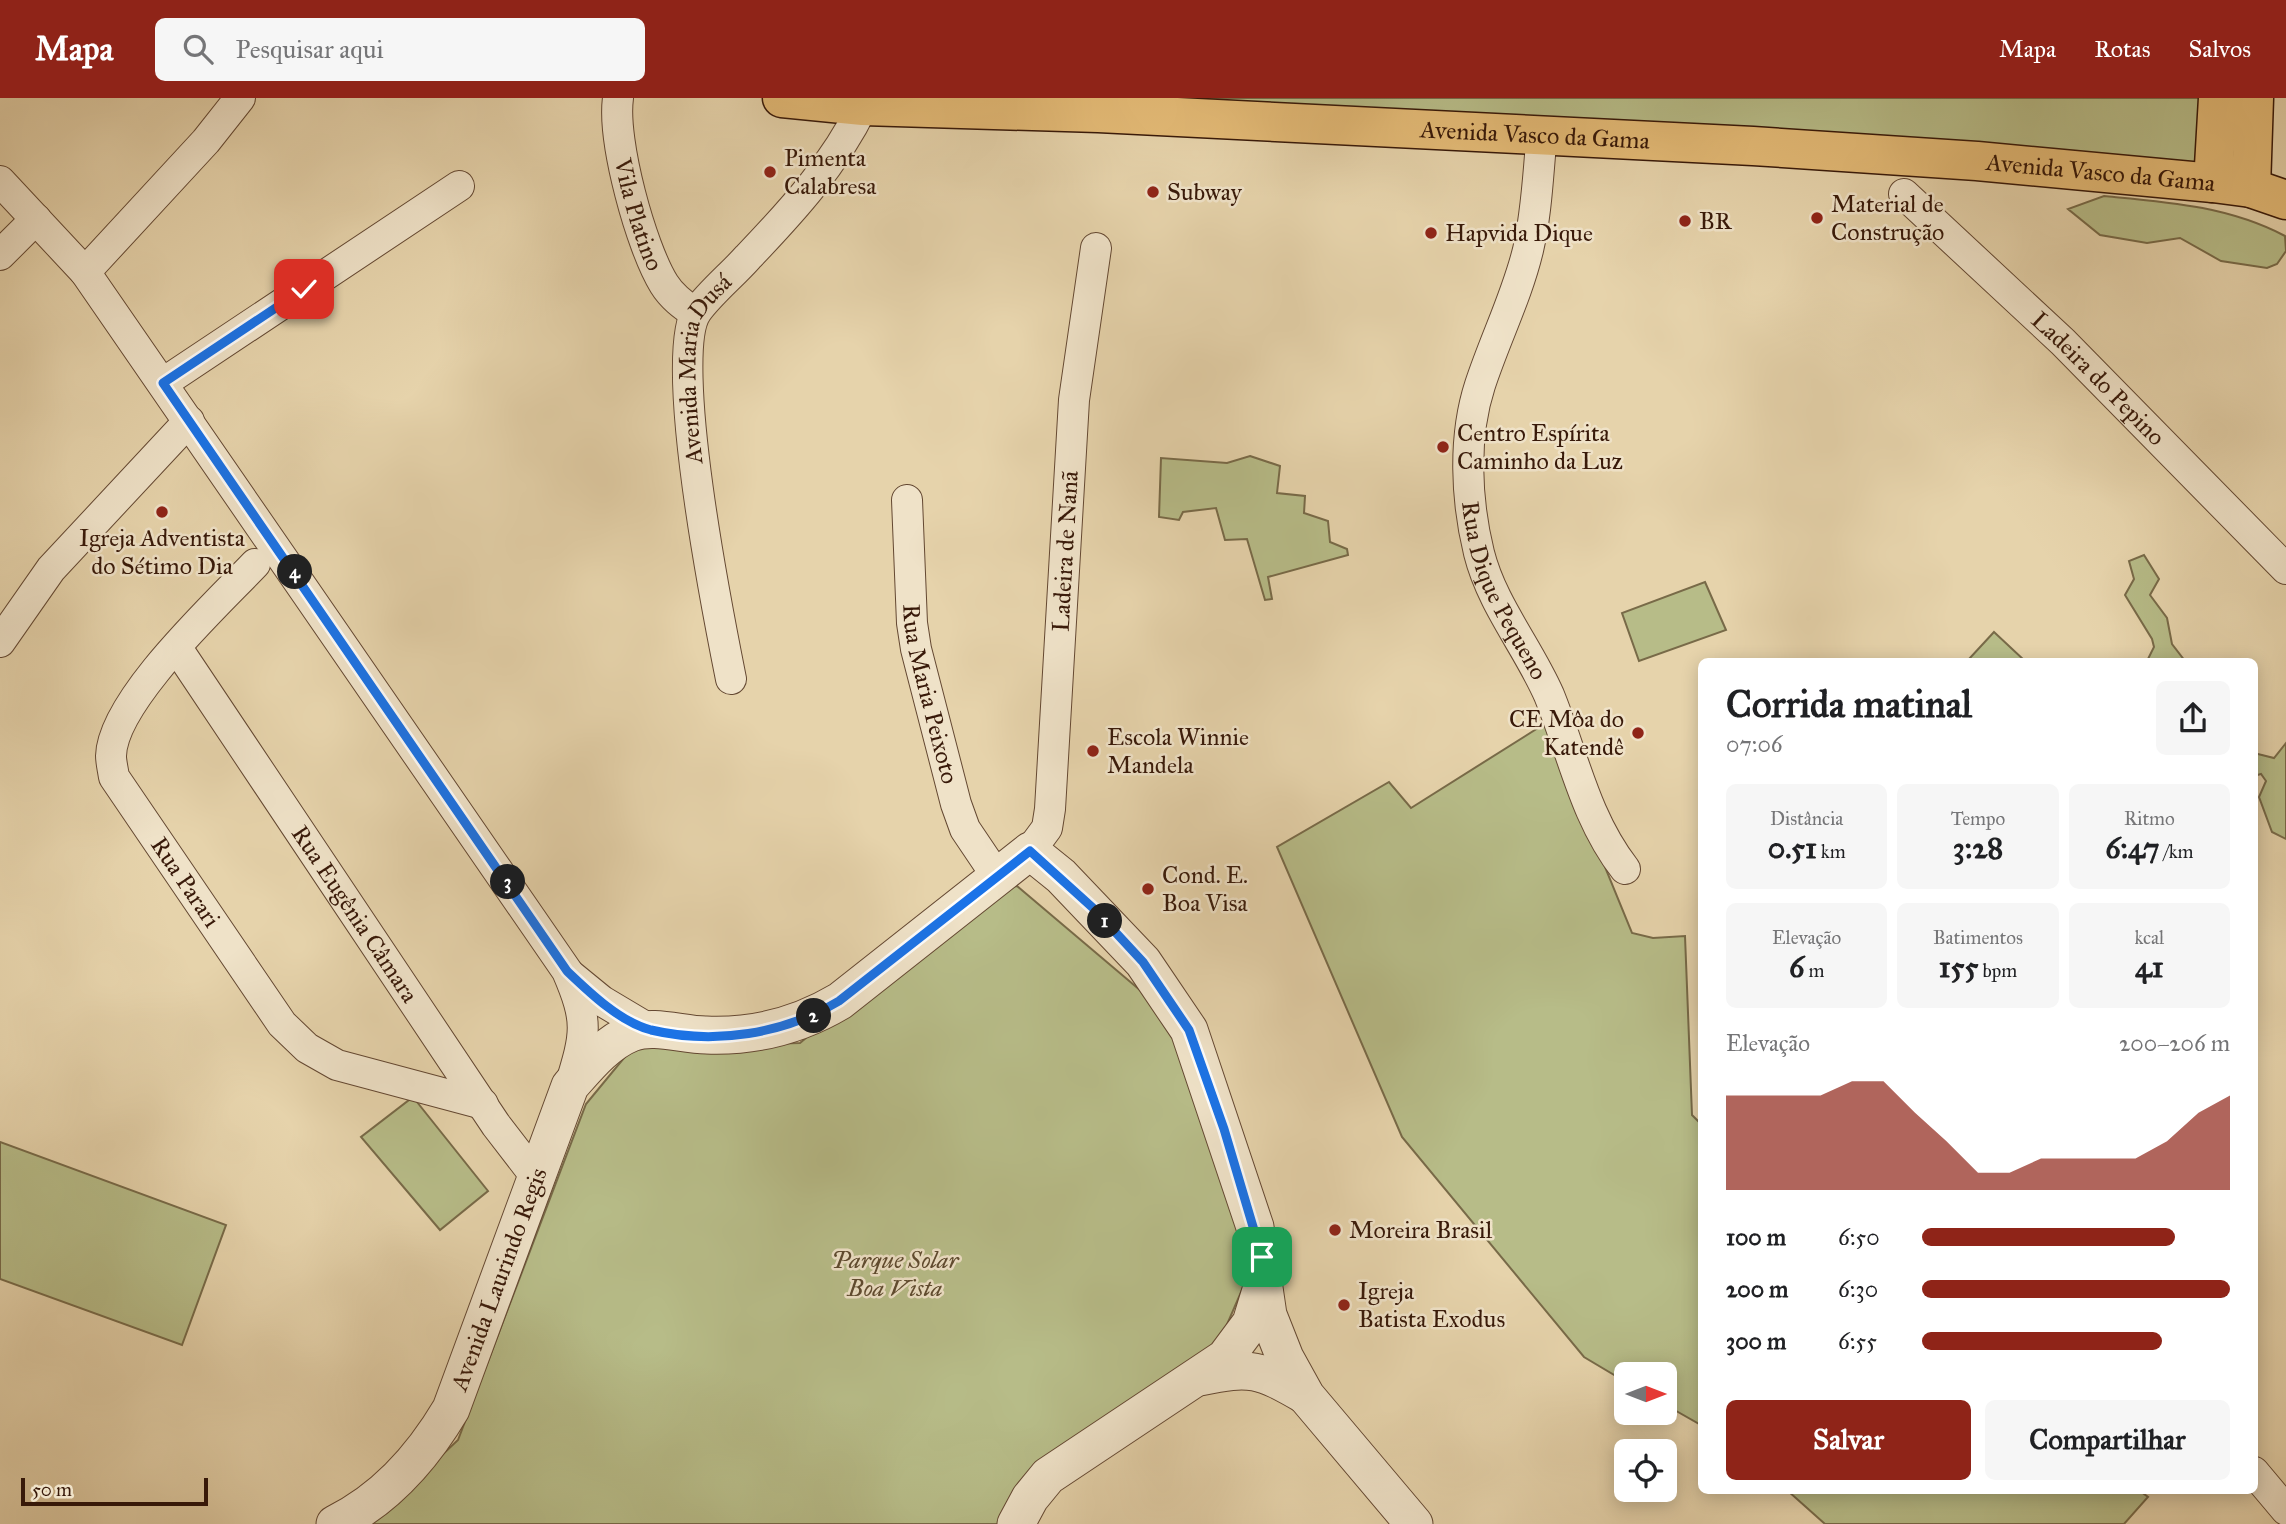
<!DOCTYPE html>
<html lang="pt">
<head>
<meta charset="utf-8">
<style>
	:root { --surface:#fff; --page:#f6f6f6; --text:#202124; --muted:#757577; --accent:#8f2418 }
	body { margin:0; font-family:"IM FELL Great Primer",serif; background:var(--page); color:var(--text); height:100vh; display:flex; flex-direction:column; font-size:26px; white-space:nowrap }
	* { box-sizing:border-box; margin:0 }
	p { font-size:23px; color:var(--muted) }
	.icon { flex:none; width:38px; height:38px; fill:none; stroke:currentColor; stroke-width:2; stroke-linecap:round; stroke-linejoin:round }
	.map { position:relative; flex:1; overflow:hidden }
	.details { position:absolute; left:1698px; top:560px; width:560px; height:836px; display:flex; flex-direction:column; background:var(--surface); border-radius:10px; box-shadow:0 4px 18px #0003 }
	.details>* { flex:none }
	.needle { width:46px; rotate:90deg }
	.buttons { position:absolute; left:1614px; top:1264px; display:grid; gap:14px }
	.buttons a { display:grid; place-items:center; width:63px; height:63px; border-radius:10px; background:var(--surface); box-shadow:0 4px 18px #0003; font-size:35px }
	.scale { position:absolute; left:21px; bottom:18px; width:187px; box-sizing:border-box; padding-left:7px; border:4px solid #381909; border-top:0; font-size:19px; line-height:24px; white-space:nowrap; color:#381909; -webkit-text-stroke:5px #efe2c8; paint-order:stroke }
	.pin { position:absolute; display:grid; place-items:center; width:60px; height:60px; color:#fff; margin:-30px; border-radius:14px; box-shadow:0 4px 10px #0006 }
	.km { position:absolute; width:35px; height:35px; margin:-18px; border-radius:50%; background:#222; color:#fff; font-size:19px; line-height:35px; text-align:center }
	.round { display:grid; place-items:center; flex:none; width:74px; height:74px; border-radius:10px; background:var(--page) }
	.summary { display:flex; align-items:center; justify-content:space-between; height:119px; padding:0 28px }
	h1 { font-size:38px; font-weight:800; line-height:52px }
	.figures { display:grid; grid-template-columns:repeat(3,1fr); gap:10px; height:119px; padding:7px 28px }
	.figures div { display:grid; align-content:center; border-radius:10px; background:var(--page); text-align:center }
	.figures b { font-size:30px; font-weight:800 }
	.figures small { font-size:19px; font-weight:400 }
	.figures p { font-size:19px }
	.chart { height:196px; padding:14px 28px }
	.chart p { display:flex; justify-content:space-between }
	.chart svg { width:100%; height:126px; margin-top:7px; fill:var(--accent); opacity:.7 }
	.cta { display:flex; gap:14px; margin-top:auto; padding:14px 28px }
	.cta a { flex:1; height:80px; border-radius:10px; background:var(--accent); color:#fff; font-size:28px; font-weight:800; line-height:80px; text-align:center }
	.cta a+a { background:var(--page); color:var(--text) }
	ul { padding:0 28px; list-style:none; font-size:23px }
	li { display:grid; grid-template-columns:112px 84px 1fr; align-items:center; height:52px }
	li i { height:18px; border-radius:9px; background:var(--accent) }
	header { display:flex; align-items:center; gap:42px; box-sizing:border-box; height:98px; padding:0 35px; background:var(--accent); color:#fff }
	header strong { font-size:33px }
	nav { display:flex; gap:38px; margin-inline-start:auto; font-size:24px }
	.search { width:490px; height:63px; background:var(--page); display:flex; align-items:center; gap:18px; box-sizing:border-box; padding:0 24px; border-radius:10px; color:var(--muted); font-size:26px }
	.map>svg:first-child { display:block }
</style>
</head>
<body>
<header>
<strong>Mapa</strong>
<div class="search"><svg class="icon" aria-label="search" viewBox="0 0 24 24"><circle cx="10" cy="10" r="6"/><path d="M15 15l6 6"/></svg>Pesquisar aqui</div>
<nav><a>Mapa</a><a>Rotas</a><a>Salvos</a></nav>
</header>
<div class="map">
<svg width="2286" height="1426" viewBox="0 0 2286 1426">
	<rect width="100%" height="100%" fill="#e6d3ab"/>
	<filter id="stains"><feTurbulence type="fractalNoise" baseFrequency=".00286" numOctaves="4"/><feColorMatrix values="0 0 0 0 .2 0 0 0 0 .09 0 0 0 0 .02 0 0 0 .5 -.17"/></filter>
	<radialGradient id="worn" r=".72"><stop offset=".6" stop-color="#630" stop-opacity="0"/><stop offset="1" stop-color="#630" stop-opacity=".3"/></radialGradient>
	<path fill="#b7bc88" stroke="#786a48" stroke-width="2" d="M1109,0H2228L2206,72Z
		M2104,98C2167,104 2228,108 2285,138L2286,153L2277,166L2267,170L2221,163L2180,140L2147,145L2100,137L2068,111Z
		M1250,358L1280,368L1277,395L1305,398L1304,415L1328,423L1330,444L1347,451L1348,457L1268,479L1272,501L1265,502L1247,441L1225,442L1216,410L1183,414L1179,422L1159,419L1161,360L1227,365Z
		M2144,457L2159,481L2150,497L2167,520L2172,546L2185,563H2147L2154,549L2152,541L2125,497L2134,481L2129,463Z
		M1705,484L1726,532L1639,563L1622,515Z
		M1994,534L2025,563H1971L1969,561Z
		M1546,625L1632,835L1653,840L1685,838L1692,1017L1701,1026V1327L1664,1306V1276H1626V1284L1584,1259L1402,1039L1277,749L1389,684L1411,710Z
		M2286,645V741L2272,734L2259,699L2266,683L2261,676L2254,678V655L2274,660Z
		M1017,788L1173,920L1238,1110L1245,1185L1219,1245L1002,1426H369L458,1342L586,1006L633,949L800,945L983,791Z
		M413,999L488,1093L440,1132L361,1039Z
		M0,1044L226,1127L182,1247L0,1181Z
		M1788,1393H2140L2148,1399L2124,1426H1825Z"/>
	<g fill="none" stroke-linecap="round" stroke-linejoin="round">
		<g stroke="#644832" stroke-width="32">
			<g id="minor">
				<path id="s1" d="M618,0C612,43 641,149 664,186C672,199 683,207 695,215"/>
				<path id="s2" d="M1542,36C1538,74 1537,114 1528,152C1517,198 1495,241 1480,287C1463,339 1466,402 1479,455C1492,507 1528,549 1549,597C1573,656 1585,720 1625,771"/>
				<path d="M0,83L85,174L567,873C589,924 586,935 570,988"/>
				<path id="s3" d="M1904,96L2063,244L2286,471"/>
				<path d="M0,157L36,121"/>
				<path d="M85,174L206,43L240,0"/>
				<path d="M163,285L459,88"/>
				<path id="s4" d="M907,402L912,525L916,551L956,706L965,731L996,777"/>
				<path id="s5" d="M255,466C217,506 112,603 111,658C111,664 113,672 114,679L282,926L307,950L337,967L483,1006"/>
				<path d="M0,544L51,471L189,323"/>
				<path id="s6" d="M177,550L496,1027L536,1079"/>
				<path id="s7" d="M731,581C719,521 666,257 697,213C711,194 732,177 748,159C793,112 834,67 863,8"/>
				<path id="s8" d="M1030,753L1047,730L1050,711L1074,302L1096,150"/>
				<path d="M569,876L602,903L649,931"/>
				<path d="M2254,1374L2286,1412"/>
			</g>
		</g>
		<g stroke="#644832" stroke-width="39">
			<g id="tertiary">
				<path d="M1200,1279C1251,1268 1260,1271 1305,1297"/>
				<path id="s9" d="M335,1426C386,1401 422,1360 451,1311L570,988C587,969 606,945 631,935C654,926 682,937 706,937C754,939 798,928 840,903L1030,753L1061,778L1143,864L1189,932L1255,1129L1268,1217L1285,1260L1306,1298L1414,1426"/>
				<path d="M1016,1426L1030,1400L1048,1378L1225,1260L1251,1225L1263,1186"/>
			</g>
		</g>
		<g stroke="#381909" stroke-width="41">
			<g id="primary">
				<path id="s10" d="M782,0L863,8L1098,15L1753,48L1977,63L2213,85L2251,90L2286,102"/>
				<path d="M2213,85L2218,0"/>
				<path d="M2251,90L2254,0"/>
			</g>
		</g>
		<use href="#minor" stroke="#efe2c8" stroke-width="30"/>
		<use href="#tertiary" stroke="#efe2c8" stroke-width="37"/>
		<use href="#primary" stroke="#e3ba76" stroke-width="38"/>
	</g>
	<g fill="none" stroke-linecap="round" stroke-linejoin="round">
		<g stroke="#fff" stroke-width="14">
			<path id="route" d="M304,191L163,285L567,873C589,894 620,924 651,932C715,947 784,936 839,903L1030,753L1093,810L1143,864L1189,932L1224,1031L1262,1159"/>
		</g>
		<use href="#route" stroke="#1a73e8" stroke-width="9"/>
	</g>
	<g fill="#8f2418" stroke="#efe2c8" stroke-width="2.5">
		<circle cx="770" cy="74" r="7"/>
		<circle cx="1153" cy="94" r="7"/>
		<circle cx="1817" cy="120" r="7"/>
		<circle cx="1685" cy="123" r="7"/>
		<circle cx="1431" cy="135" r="7"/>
		<circle cx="1443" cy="349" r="7"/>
		<circle cx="162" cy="414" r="7"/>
		<circle cx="1638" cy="635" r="7"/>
		<circle cx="1093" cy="653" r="7"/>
		<circle cx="1148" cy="791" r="7"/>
		<circle cx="1335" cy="1132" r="7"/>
		<circle cx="1344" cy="1207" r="7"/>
	</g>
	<g text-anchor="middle" stroke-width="5" stroke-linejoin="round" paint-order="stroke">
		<g font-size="24" fill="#381909" stroke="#efe2c8">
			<text dy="8" stroke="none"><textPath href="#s10" startOffset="754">Avenida Vasco da Gama</textPath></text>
			<text dy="8" stroke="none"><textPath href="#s10" startOffset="1321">Avenida Vasco da Gama</textPath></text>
			<text dy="8" stroke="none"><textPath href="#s1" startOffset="119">Vila Platino</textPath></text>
			<text dy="8" stroke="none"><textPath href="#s7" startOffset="318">Avenida Maria Dusá</textPath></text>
			<text dy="8" stroke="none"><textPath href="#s3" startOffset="268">Ladeira do Pepino</textPath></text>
			<text dy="8" stroke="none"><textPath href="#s8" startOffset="306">Ladeira de Nanã</textPath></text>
			<text dy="8" stroke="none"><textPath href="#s2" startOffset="474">Rua Dique Pequeno</textPath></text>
			<text dy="8" stroke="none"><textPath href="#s4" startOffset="196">Rua Maria Peixoto</textPath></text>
			<text dy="8" stroke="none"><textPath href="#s5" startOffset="392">Rua Parari</textPath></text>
			<text dy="8" stroke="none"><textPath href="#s6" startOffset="320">Rua Eugênia Câmara</textPath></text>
			<text dy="8" stroke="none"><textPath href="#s9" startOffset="304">Avenida Laurindo Regis</textPath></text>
		</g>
		<g font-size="24" fill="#381909" stroke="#efe2c8" text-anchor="start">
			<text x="784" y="68">Pimenta<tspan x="784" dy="28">Calabresa</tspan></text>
			<text x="1167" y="102">Subway</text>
			<text x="1831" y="114">Material de<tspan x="1831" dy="28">Construção</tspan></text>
			<text x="1699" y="131">BR</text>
			<text x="1445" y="143">Hapvida Dique</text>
			<text x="1457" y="343">Centro Espírita<tspan x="1457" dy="28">Caminho da Luz</tspan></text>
			<text x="162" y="448" text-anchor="middle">Igreja Adventista<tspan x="162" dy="28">do Sétimo Dia</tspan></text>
			<text x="1624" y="629" text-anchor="end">CE Môa do<tspan x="1624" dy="28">Katendê</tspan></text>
			<text x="1107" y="647">Escola Winnie<tspan x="1107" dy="28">Mandela</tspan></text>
			<text x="1162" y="785">Cond. E.<tspan x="1162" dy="28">Boa Visa</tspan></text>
			<text x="1349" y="1140">Moreira Brasil</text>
			<text x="1358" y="1201">Igreja<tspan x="1358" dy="28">Batista Exodus</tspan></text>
		</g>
		<g font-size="24" font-style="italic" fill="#5e4a2f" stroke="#efe2c8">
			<text x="895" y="1170">Parque Solar<tspan x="895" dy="28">Boa Vista</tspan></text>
		</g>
	</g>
	<rect width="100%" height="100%" filter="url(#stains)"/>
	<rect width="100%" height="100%" fill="url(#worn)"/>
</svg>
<div class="buttons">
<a><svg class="needle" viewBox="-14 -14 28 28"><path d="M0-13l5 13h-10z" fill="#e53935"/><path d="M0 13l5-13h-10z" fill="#757577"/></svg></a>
<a><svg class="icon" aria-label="locate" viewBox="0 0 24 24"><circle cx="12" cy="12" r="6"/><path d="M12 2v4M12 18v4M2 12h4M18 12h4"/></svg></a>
</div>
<div class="scale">50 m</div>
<div class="pin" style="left:1262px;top:1159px;background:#1e9e55"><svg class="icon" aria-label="arrive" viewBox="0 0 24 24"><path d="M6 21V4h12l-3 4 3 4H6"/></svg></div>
<div class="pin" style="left:304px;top:191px;background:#d93025"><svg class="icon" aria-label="check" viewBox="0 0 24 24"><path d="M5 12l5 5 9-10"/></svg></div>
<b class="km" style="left:1105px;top:823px">1</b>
<b class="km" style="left:814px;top:918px">2</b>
<b class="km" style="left:508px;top:784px">3</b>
<b class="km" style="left:295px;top:474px">4</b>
<section class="details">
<div class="summary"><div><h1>Corrida matinal</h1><p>07:06</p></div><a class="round"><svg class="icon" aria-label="share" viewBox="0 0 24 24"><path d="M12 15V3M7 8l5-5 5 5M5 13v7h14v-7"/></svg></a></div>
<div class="figures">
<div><p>Distância</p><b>0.51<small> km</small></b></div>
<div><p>Tempo</p><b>3:28</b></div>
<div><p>Ritmo</p><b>6:47<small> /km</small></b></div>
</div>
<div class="figures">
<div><p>Elevação</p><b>6<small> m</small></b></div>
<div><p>Batimentos</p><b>155<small> bpm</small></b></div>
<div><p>kcal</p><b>41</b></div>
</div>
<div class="chart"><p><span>Elevação</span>200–206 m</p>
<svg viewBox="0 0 160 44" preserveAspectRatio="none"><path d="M0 44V11L10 11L20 11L30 11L40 6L50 6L60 17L70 27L80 38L90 38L100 33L110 33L120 33L130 33L140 27L150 17L160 11V44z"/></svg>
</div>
<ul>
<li><b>100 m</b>6:50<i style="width:82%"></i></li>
<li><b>200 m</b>6:30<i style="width:100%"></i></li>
<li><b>300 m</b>6:55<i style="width:78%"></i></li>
</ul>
<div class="cta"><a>Salvar</a><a>Compartilhar</a></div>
</section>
</div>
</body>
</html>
